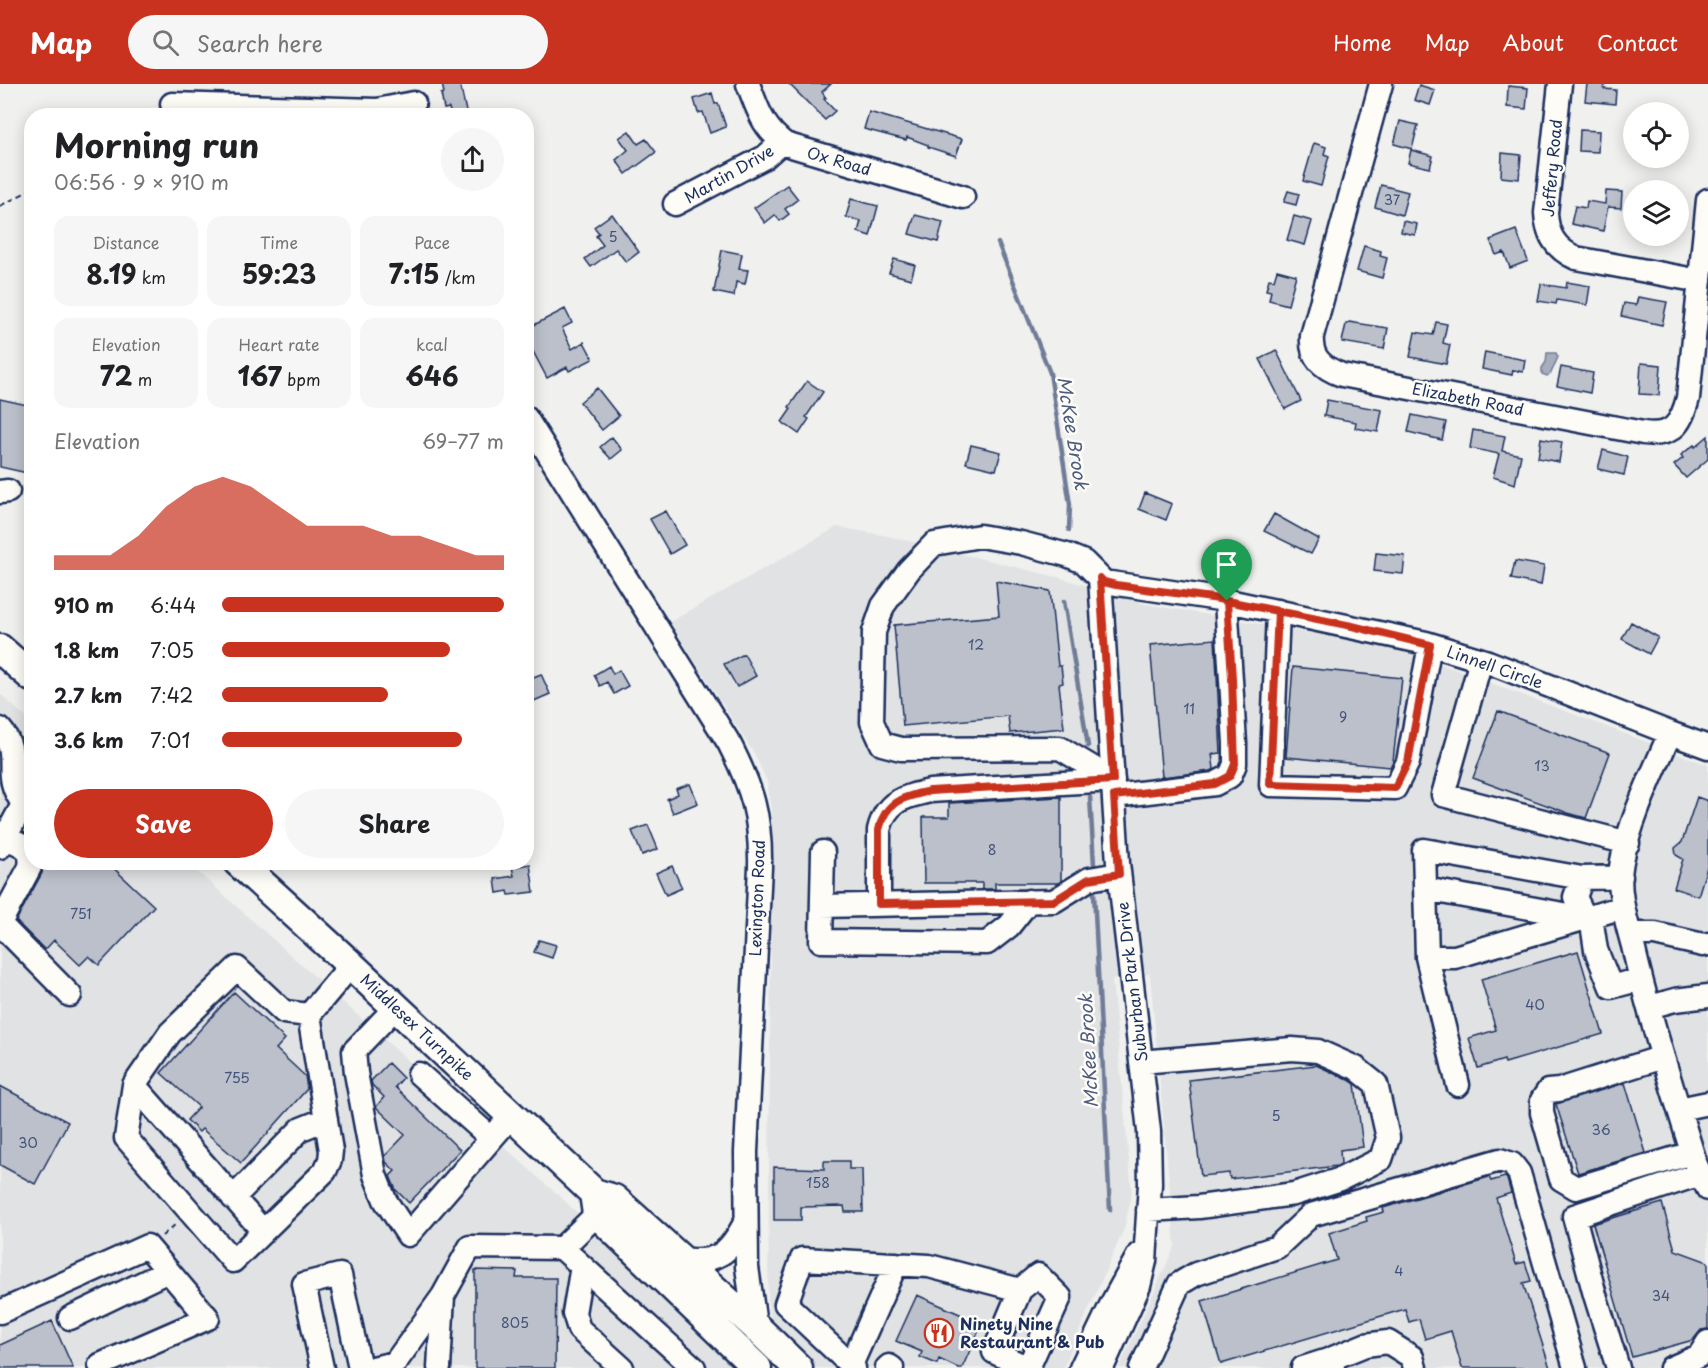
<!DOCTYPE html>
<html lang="en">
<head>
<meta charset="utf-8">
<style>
	:root { --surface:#fff; --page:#f6f6f6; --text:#202124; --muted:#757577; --accent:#c8321e }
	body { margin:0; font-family:"Playpen Sans",sans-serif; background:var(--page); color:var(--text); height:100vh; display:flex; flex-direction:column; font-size:22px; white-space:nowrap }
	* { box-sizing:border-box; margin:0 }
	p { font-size:20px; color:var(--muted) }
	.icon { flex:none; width:33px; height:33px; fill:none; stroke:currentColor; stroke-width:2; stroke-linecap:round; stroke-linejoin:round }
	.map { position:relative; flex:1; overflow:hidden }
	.details { position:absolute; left:24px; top:24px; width:510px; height:762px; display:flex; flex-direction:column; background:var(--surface); border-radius:24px; box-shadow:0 3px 15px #0003 }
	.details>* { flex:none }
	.controls { position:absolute; left:1623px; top:18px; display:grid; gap:12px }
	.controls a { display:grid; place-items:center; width:66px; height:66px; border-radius:50%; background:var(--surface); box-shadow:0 3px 15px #0003; font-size:30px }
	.pin { position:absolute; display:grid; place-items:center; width:51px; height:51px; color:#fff; margin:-62px -26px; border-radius:50% 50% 50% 0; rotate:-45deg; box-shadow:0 0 6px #0007 }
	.pin .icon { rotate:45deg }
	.round { display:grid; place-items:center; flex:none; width:63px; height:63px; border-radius:32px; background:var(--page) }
	.overview { display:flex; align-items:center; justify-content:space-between; height:102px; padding:0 30px }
	h1 { font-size:33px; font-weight:700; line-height:45px }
	.figures { display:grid; grid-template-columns:repeat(3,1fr); gap:9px; height:102px; padding:6px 30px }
	.figures div { display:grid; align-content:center; border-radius:15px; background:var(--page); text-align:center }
	.figures b { font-size:26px; font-weight:700 }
	.figures small { font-size:16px; font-weight:400 }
	.figures p { font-size:16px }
	.chart { height:168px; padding:12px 30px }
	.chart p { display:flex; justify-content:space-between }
	.chart svg { width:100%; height:108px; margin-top:6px; fill:var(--accent); opacity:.7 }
	.action { display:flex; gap:12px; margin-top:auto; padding:12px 30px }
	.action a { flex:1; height:69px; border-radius:36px; background:var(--accent); color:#fff; font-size:24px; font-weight:700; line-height:69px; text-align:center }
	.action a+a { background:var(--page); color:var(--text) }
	ul { padding:0 30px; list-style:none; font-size:20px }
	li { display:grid; grid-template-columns:96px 72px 1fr; align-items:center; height:45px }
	li i { height:15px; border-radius:8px; background:var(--accent) }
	header { display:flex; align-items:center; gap:36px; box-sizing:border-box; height:84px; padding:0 30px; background:var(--accent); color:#fff }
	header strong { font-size:28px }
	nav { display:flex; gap:33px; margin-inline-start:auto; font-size:21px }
	.search { width:420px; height:54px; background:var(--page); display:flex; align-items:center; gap:15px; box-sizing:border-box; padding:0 21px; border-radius:33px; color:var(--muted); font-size:22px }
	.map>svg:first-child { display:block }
</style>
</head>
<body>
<header>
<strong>Map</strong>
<div class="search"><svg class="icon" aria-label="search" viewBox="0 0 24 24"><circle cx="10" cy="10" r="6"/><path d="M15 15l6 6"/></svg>Search here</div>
<nav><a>Home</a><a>Map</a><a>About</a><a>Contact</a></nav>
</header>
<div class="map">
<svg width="1708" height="1284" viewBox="0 0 1708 1284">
	<rect width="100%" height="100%" fill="#f0f0ee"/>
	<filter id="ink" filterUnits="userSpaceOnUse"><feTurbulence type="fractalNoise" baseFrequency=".0167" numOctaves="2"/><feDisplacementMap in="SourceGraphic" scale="12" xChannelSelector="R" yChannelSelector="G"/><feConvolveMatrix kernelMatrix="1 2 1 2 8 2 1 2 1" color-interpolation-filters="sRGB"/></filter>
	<g filter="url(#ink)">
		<path fill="#e0e2e3" d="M837,443L888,452L1061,494L1145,520L1398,564L1708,681V1284H1119L1175,1162L1150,890L1112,895L1132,1110L1124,1145L1063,1284H810L780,1255L772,1238L768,1222L772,729L767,698L755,671L670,538Z
			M0,610L31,638L32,778L188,779L736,1271V1284H0Z"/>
		<path fill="#a7adbd" stroke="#6f7b97" stroke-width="1.5" d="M1547,269H1556L1558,273L1551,289L1547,292L1542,290V284L1546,278Z"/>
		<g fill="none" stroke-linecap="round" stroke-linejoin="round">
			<path stroke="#6f7b97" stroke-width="4.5" d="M998,159L1050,289L1070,421L1069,446
				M1064,517L1088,662
				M1090,713L1094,781
				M1094,808L1110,1126"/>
		</g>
		<path fill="#bbc0ca" stroke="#1b2f5e" stroke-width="1.5" d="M442,0H460L467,32H451L449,24L444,25L441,10L444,9Z
			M789,0H831L822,8L826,14L824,15L835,27L825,36Z
			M1587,0H1605L1604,5L1616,6L1615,20L1585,17Z
			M1419,1L1435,6L1430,21L1414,16Z
			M1508,2L1528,4L1526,25L1507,23Z
			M712,9L715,20L718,19L726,43L710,49L703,28L698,29L694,15Z
			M869,28L962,55L956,72L928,63V61L907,53L906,56L864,45Z
			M1400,37L1418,41L1412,65L1394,60Z
			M1580,46L1599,47L1598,68L1579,67Z
			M629,47L638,60L646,55L656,68L626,90L616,76L628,66L619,54Z
			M1314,59L1326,63L1324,70L1329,72L1321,102L1303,97Z
			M1411,66L1433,72L1430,84L1408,79Z
			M1502,69L1521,71L1519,95L1501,93Z
			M787,101L798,115L785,125L789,130L780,137L775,131L765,139L754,124Z
			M1381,101L1408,108L1402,131L1375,123Z
			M1288,107L1299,110L1296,121L1284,118Z
			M1606,107L1622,108L1621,124L1608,123L1603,147L1571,140L1575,122L1586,124L1587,117L1605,120Z
			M851,115L878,122L870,152L858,148L861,137L846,133Z
			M612,130L639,168L626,178L616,165L591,183L585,175L603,161L596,152L599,149L594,143Z
			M915,131L943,138L938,158L909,150Z
			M1294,132L1312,137L1305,161L1287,156Z
			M1403,137L1417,140L1415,151L1401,148Z
			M1516,146L1528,177L1510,184L1504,168L1496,171L1490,156Z
			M1364,162L1381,167L1380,172L1387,174L1382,194L1357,187Z
			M722,166L742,170L739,185L748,186L745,200L736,198L734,212L714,208Z
			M894,175L915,181L911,195L889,189Z
			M1277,186L1296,191L1288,221L1269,216L1271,207L1266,206L1269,195L1274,196Z
			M1567,198L1590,202L1587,221L1557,216L1556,220L1538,217L1541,200L1566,204Z
			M1638,213L1667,218L1662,241L1621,232L1624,219L1636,221Z
			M565,225L572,239L562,244L572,265L584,258L593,275L569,287L567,283L547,294L526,254V245Z
			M1349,238L1388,244L1384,265L1342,258L1346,240H1348Z
			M1436,238L1447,240L1443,259L1450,261L1446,280L1410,273L1415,248L1433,251Z
			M1276,266L1301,317L1285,325L1260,275Z
			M1485,268L1525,276L1523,288L1513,286L1512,291L1482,285Z
			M1641,279L1661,281L1659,311L1639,310Z
			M1561,283L1593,289L1590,309L1557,302Z
			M807,297L823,308L806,333L809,335L799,350L782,338L791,325L789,323Z
			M597,304L619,332L602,346L580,318Z
			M0,315L32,322V390L0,383Z
			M1327,316L1382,326L1378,348L1355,344L1356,338L1324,332Z
			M1412,331L1446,338L1442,356L1408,348Z
			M1473,346L1505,352L1502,367L1521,371L1515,400L1493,393L1499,370L1470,364Z
			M1708,352V375L1686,394L1674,381L1683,374L1681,371L1694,361L1695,363Z
			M612,353L622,366L611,375L600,363Z
			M1541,354L1562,358L1559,378L1538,374Z
			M971,361L1001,368L996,386L966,379Z
			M1603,366L1628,373L1624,391L1598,385Z
			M1145,409L1172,420L1166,436L1139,425Z
			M666,427L685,461L670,470L650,435Z
			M1274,430L1319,455L1311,470L1264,447Z
			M1376,469L1405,472L1403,490L1374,487Z
			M1515,477L1544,482L1541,501L1511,495Z
			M996,497L1050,507L1058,582H1061L1063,599L1059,600L1064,644L1010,649L1008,632L903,642L894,541L999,532Z
			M1631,538L1658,553L1649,570L1622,555Z
			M1215,555L1221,669L1212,670L1214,685L1211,687L1162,693L1150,561Z
			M744,570L756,592L737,603L724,580Z
			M609,582L613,590L619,586L628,602L614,610L607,598L600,602L594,591Z
			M1293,583L1402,594L1393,677L1390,683L1286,673Z
			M541,590L550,610L534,617L526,596Z
			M1498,627L1610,669L1586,734L1568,729L1473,694Z
			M690,700L698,719L673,729L667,715L678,710L676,705Z
			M1061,713V797L1058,799H995V805H982V799H924L923,733H949V719Z
			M1697,713L1708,717V780L1698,812L1674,804L1683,775L1676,771L1675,764L1682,758Z
			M648,741L658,765L642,771L632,747Z
			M44,778H107L154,822L99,881L89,872L80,881L54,856L45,866L16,837L42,789Z
			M530,780L534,808L509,811L508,807L497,809L495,795L514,792L512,783Z
			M672,782L682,804L666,811L656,789Z
			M539,856L556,861L552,874L534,868Z
			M1578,867L1603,950L1505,979L1504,976L1478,984L1469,954L1496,946L1481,895Z
			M234,908L285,955L276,965L305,992L307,1005L241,1079L202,1045L199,1048L187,1036L199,1023L161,989Z
			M388,979L403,994L395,1003L460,1066L409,1119L396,1106L390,1092L395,1087L386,1078L385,1072L405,1051L376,1023L384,1013L372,1001L371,997Z
			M1316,981L1349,996L1355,1000L1363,1063L1340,1066L1341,1080L1337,1082L1230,1095L1229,1089L1201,1092L1189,996Z
			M1625,999L1646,1069L1578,1089L1556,1020Z
			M0,1002L68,1038L35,1100L0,1081Z
			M824,1077H849V1085H862L863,1128H845L844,1122L801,1123V1136H774V1083L824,1085Z
			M1489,1093L1491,1097L1505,1093L1507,1095L1511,1109L1496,1114L1516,1180L1525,1178L1531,1197L1523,1199L1550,1284H1462L1451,1247L1425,1255L1419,1235L1409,1238L1405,1225L1221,1280L1202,1217L1337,1176L1329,1149L1367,1137L1366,1133L1384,1128L1383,1124Z
			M1662,1119L1675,1166L1708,1178V1245L1701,1246L1693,1256L1632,1273L1593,1140Z
			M475,1186L517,1187L516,1194H556L555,1284H475Z
			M917,1211L982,1240L962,1284H958L939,1275L937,1280L920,1273L922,1268L896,1257Z
			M52,1237L73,1284H0V1261Z"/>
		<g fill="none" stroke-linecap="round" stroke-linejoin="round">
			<g stroke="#1b2f5e" stroke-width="27">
				<path id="minor" d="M748,0C758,25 762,43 785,60L963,113
					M1381,0L1312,252C1310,274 1323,284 1342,291L1643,349C1672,353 1681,341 1688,314L1708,116
					M1560,0L1546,129C1547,150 1555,165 1576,174L1700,197
					M172,20L377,26L414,19
					M675,120L765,73L782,58
					M526,334L729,659C752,704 761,732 760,783L746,1068L747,1183L756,1248
					M0,408L8,407
					M1100,494L1118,779L1149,1047L1150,1100L1145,1177L1139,1202L1102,1284
					M1278,527L1271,701L1395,704L1408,678L1430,561
					M1481,576L1443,711L1628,759
					M0,645C23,671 0,690 23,719
					M1708,663L1670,649C1653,690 1631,733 1622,777C1616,805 1626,836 1633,862C1650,936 1674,1009 1696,1081L1708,1105
					M1113,696L1060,664L901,665L882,660L872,638L874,548L883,522L909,486L934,460L980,452L1021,459L1067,471L1084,478L1104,498L1219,515L1426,559L1488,578L1670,649
					M1114,712L1215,700L1230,692L1235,680V659L1226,517
					M0,763L32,704
					M823,768L821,857L987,859L1009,842L1029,817
					M1621,793L1582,794L1424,766L1427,873H1455L1623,823
					M1425,805L1585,834L1575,813L1582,794
					M879,820V746C886,717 903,713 930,707L1113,696
					M822,822L1054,817L1089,795L1119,790
					M1591,833L1596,866L1611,903L1641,895
					M0,839L30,783C33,762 21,761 5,754
					M0,840L70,911
					M1630,850H1655L1703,861L1708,860
					M1427,873L1458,1001
					M396,923L354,967L356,989L375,1091L385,1116L408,1151L511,1032
					M1649,923L1675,916L1708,912
					M1663,973L1559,1006L1548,1007L1542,1016V1029L1561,1095L1576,1104L1692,1069
					M1141,978L1292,965L1318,967L1356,984L1376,1000L1388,1054L1381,1075L1341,1095L1294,1110L1199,1123L1148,1126
					M419,990L491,1054
					M134,1001L126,1054L233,1177L325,1087L330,1076L331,1067L309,931L351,881
					M1679,1025L1708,1019
					M233,1114L301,1045L326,1035
					M263,1147L134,1001L170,949L237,884L284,928L309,931
					M562,1164L597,1130
					M680,1175C717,1180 729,1170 746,1137
					M582,1182L574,1229L579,1245L622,1284
					M443,1212L470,1163L562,1164L694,1284
					M0,1228L147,1162L208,1234L100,1281
					M70,1234L168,1187
					M1328,1276L1365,1261L1388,1258L1412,1273L1415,1284
					M851,1281L896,1180
					M322,1284L304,1200L340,1191L360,1284
					M373,1284L395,1279L443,1212L439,1284
					M854,1284L786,1220L802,1175L929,1182L1020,1206L994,1268L1028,1284L1060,1213L1038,1191L1020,1206
					M887,1284L889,1282L892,1284
					M1081,1284L1112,1219L1139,1170
					M1141,1284L1179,1200L1196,1190L1277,1163L1311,1131L1500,1076L1512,1080L1519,1089L1575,1284
					M1303,1284L1328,1276L1333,1284
					M1618,1284L1595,1211L1574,1132L1700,1090
					M1671,1284L1699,1272L1708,1258"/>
			</g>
			<g stroke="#1b2f5e" stroke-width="33">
				<path id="major" d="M0,565L32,593
					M238,778L351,881L594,1109L614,1115L756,1243L798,1284
					M594,1109L597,1130L757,1284"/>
			</g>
			<path stroke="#1b2f5e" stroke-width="2" stroke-dasharray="6 4.5" stroke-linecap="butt" d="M0,122L32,105
				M162,1152L176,1140"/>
			<use href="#minor" stroke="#fdfcf7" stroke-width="22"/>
			<use href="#major" stroke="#fdfcf7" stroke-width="28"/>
		</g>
	</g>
	<g fill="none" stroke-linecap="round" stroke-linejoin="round" filter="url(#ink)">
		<g stroke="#fff" stroke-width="12">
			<path id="route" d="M1227,517L1232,594L1235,680L1230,692L1215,700L1114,712L1119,790L1089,795L1054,817L879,820V746C885,717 903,713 930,707L1113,696L1100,494L1104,498L1116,501L1219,515L1227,517L1352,542L1430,561L1408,678L1395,704L1270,700L1278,527L1227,517"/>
		</g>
		<use href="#route" stroke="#c8321e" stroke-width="8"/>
	</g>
	<defs>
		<g id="restaurant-ring" transform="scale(1.5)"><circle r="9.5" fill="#fdfcf7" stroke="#c8321e" stroke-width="1.5"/><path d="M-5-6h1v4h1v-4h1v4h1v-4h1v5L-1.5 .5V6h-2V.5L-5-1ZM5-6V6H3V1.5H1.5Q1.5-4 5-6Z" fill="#c8321e"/></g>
	</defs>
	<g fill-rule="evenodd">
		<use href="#restaurant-ring" x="939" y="1249"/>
	</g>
	<g text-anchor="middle" stroke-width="5" stroke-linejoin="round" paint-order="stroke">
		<g font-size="14" fill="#435379">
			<text x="1392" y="121">37</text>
			<text x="613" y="158">5</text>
			<text x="976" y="566">12</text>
			<text x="1189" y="630">11</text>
			<text x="1343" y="638">9</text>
			<text x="1542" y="687">13</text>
			<text x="992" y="771">8</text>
			<text x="81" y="835">751</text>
			<text x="1535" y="926">40</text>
			<text x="237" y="999">755</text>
			<text x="1276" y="1037">5</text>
			<text x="1601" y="1051">36</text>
			<text x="28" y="1064">30</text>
			<text x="818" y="1104">158</text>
			<text x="1399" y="1192">4</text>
			<text x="1661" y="1217">34</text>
			<text x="515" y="1244">805</text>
		</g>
		<g font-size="16" fill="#1b2f5e" stroke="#fdfcf7">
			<text transform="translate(839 77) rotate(16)" y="6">Ox Road</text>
			<text transform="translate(1552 84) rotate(-85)" y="6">Jeffery Road</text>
			<text transform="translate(729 90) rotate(-30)" y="6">Martin Drive</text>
			<text transform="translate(1468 315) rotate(11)" y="6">Elizabeth Road</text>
			<text transform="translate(1495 583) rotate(19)" y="6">Linnell Circle</text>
			<text transform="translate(757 814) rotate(-88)" y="6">Lexington Road</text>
			<text transform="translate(1132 898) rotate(-97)" y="6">Suburban Park Drive</text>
			<text transform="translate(417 943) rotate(43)" y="6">Middlesex Turnpike</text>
		</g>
		<g font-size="16" font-weight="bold" fill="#1b2f5e" stroke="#fdfcf7" text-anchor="start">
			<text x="960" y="1246">Ninety Nine<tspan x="960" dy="18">Restaurant &amp; Pub</tspan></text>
		</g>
		<g font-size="18" font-style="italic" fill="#4c5b7f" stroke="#fdfcf7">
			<text transform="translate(1072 349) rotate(81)" y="6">McKee Brook</text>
			<text transform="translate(1089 967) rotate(-93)" y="6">McKee Brook</text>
		</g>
	</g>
</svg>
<div class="controls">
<a><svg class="icon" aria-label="locate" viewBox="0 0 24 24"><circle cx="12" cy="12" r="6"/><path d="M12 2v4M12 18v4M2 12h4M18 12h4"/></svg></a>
<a><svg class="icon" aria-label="layers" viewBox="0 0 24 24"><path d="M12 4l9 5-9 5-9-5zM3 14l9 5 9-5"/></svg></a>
</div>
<div class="pin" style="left:1227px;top:517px;background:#1e9e55"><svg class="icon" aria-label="arrive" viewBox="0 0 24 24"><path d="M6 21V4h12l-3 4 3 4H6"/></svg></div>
<section class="details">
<div class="overview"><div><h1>Morning run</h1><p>06:56 · 9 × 910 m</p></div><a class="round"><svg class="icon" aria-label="share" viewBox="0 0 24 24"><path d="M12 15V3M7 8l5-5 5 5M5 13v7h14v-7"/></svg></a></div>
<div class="figures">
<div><p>Distance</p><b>8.19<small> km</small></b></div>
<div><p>Time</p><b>59:23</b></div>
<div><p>Pace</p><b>7:15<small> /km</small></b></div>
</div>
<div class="figures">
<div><p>Elevation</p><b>72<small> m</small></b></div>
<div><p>Heart rate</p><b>167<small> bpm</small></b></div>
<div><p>kcal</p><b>646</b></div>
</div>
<div class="chart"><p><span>Elevation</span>69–77 m</p>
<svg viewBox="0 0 160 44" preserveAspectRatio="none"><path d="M0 44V38L10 38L20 38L30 30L40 18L50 10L60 6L70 10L80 18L90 26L100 26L110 26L120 30L130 30L140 34L150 38L160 38V44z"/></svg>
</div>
<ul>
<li><b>910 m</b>6:44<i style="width:100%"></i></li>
<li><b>1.8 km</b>7:05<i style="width:81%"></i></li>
<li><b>2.7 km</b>7:42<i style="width:59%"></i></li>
<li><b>3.6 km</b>7:01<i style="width:85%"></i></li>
</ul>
<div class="action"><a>Save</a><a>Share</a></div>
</section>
</div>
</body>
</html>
